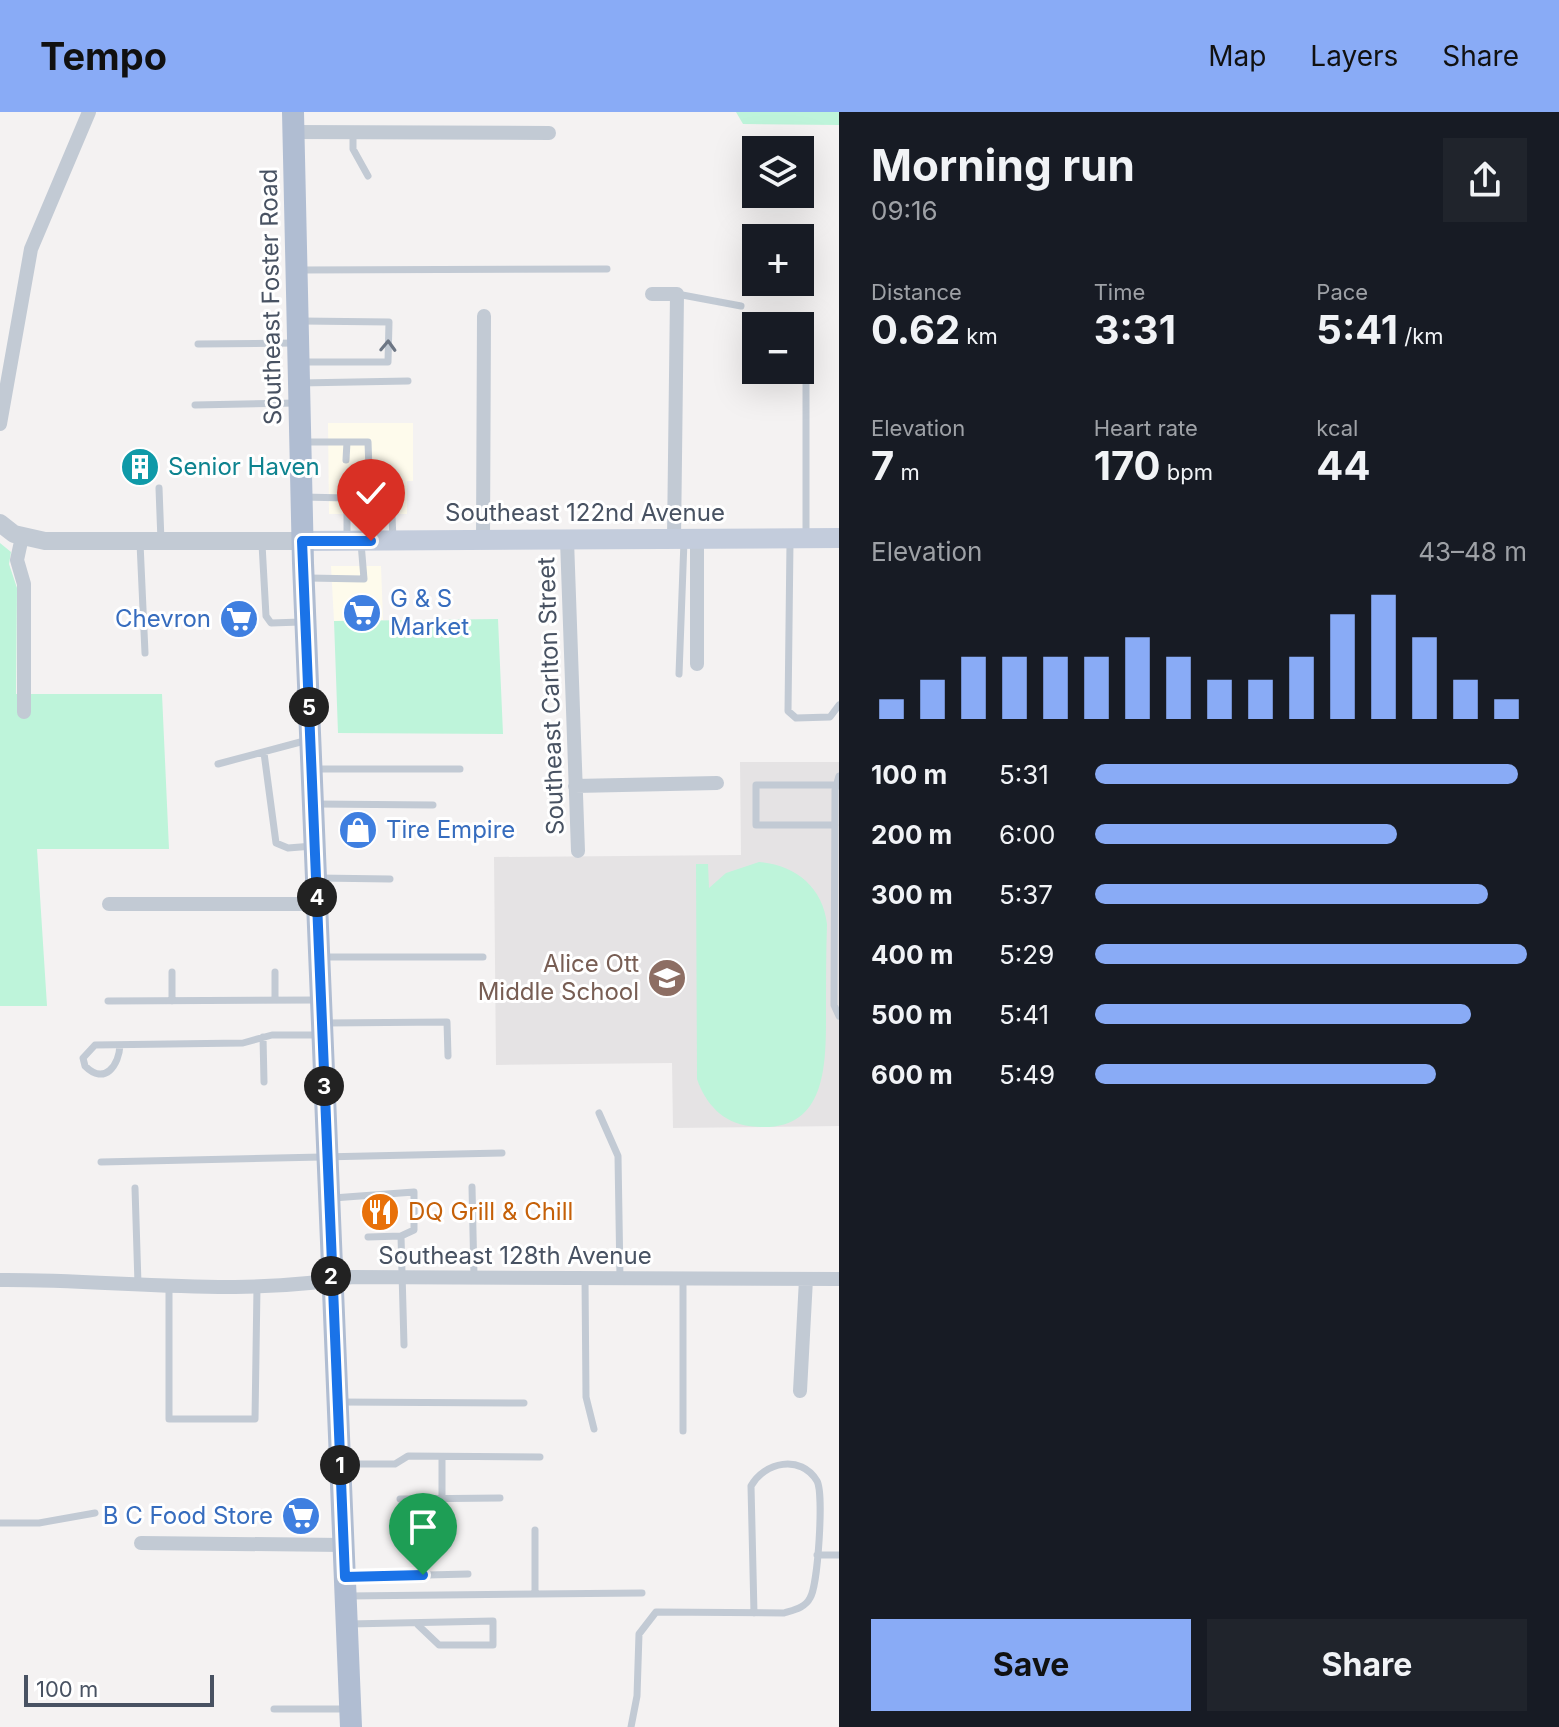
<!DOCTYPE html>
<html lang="en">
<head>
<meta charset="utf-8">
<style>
	:root { --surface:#171b24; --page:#20242c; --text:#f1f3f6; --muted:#9ea1a6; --accent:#89abf6 }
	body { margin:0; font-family:Inter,sans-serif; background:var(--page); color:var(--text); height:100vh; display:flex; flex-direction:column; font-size:30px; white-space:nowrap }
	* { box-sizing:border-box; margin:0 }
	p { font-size:26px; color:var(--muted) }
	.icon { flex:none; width:44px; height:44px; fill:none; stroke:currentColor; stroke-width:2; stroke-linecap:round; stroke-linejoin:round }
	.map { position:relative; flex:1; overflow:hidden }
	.panel { display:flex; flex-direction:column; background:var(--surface); width:720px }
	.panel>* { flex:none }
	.tools { position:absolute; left:742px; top:24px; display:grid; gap:16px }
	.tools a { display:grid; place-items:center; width:72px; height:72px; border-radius:0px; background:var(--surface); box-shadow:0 8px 32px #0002; font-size:40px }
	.scale { position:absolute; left:24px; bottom:20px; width:190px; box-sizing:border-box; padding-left:8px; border:4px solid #485262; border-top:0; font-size:22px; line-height:28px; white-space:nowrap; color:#485262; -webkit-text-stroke:6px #fff; paint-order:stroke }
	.pin { position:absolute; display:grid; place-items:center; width:68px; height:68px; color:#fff; margin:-82px -34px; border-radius:50% 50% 50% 0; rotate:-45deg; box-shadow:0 0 8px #0007 }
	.pin .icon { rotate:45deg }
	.km { position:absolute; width:40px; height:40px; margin:-20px; border-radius:50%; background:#222; color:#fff; font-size:22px; line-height:40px; text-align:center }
	.round { display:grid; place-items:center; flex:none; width:84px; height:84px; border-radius:0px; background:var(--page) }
	.overview { display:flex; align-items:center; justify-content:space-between; height:136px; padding:0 32px }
	h1 { font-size:44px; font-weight:700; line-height:60px }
	.stats { display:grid; grid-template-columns:repeat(3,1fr); gap:12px; height:136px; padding:8px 32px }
	.stats div { display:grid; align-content:center }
	.stats b { font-size:40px; font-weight:700 }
	.stats small { font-size:22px; font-weight:400 }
	.stats p { font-size:22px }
	.chart { height:224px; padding:16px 32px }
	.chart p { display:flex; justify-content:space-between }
	.chart svg { width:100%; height:144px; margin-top:8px; stroke:var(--accent); stroke-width:6 }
	.cta { display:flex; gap:16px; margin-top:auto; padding:16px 32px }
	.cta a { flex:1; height:92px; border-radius:0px; background:var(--accent); color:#111; font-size:32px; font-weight:700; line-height:92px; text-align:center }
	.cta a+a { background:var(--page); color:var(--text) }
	ul { padding:0 32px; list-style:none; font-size:26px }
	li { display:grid; grid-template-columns:128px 96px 1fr; align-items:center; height:60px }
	li i { height:20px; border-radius:10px; background:var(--accent) }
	header { display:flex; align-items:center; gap:48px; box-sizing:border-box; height:112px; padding:0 40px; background:var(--accent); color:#111 }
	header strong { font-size:38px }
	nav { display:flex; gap:44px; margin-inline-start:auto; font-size:28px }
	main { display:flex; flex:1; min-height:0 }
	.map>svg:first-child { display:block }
</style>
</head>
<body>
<header>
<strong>Tempo</strong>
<nav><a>Map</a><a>Layers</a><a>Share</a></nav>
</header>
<main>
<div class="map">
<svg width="839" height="1615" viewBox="0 0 839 1615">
	<rect width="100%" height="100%" fill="#f4f2f2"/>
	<path fill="#fefbec" d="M328,311H413V369H407V402H329Z
		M331,454H381L383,508L334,509Z"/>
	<path fill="#e5e3e4" d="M740,650H839V1014L673,1016L672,951L496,953L494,745L741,743Z"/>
	<path fill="#bef4da" d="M736,0H839V13L743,12Z
		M0,431L11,440L9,452L17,476L16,582H162L169,737H37L47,894H0Z
		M498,507L503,622L338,621L334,509Z
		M759,750C795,753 823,775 827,812C826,841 826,869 826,898C826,953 828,1025 749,1014C723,1011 705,991 697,967L696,752H708L709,776L726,761Z"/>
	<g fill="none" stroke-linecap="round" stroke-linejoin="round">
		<path stroke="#c2cad4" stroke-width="7" d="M353,20V37L368,64
			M301,158L607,157
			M677,182L741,194
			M302,209L389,210L388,250H304
			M198,232L296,231
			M300,271L408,269
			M195,293L297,291
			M305,330H347
			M346,348L347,330H368L370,385
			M347,365V386L391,384L393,426
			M159,376L161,429
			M303,385L347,386V425
			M806,424V248
			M790,430L788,599L796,606L830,605L839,593
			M140,431L145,541
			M262,432L266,504L271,511L301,510
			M308,466L364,467L361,431
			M679,562L684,429
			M264,641L276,731L288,736L313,734
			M218,652L308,628
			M314,657H460
			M839,664L835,678L834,893L839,904
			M835,673H756V713H835
			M316,692L433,693
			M318,766L390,767
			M321,845H483
			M172,860V889
			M275,888V860
			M108,889L318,888
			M326,911L447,910L448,944
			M263,925L264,970
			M120,933C119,953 105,974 85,954L83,946L95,933L243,931L272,923H320
			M599,1001L618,1044L620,1166
			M101,1050L502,1041
			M472,1075L474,1165
			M135,1076L138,1172
			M333,1086L414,1080V1118L401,1124
			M368,1125L401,1124L404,1233
			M585,1166L586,1285L594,1317
			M683,1167V1319
			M169,1173V1307H255L257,1175
			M339,1290L524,1291
			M442,1345V1387
			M344,1352H395L408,1344L540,1345
			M400,1387L500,1386
			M0,1411H39L95,1401
			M535,1418V1482
			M422,1419L423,1463
			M817,1443H839
			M347,1465L468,1462
			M348,1484L642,1481
			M349,1512L493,1509V1533H439L418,1513
			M274,1597H348
			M631,1615L637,1584L639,1522L656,1500L784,1501C793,1498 805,1496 810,1486C818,1474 824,1381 817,1369C801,1342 764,1350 751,1374L754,1501"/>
		<path stroke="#c2cad4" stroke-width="14" d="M293,20L549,21
			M652,182H677L674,427
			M0,312L31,137L89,0
			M22,425L17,448L24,472V600
			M697,427V552
			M483,428L484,204
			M567,428L578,739
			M575,674L717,671
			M109,792H317
			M0,1168C116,1167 237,1186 352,1165L839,1167
			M800,1279L806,1167
			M141,1431L343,1433"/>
		<path stroke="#c2cad4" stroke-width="18" d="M0,411L14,422L45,429H302"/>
		<path stroke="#c3ccdc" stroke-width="20" d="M302,429L839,426"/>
		<path stroke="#b0bdd2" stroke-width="22" d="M293,0L303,451L351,1615"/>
	</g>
	<defs><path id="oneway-chevron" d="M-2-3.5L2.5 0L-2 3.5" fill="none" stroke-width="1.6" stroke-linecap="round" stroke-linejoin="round" transform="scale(2)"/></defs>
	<use stroke="#6d7684" href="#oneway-chevron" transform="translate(388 234) rotate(-88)"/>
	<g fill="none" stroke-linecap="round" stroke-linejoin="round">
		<g stroke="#fff" stroke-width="16">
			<path id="route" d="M371,429H302L345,1465L423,1463"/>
		</g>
		<use href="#route" stroke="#1a73e8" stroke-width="10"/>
	</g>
	<defs>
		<g id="building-disc" transform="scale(2)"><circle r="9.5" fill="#0f9aa8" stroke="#fff"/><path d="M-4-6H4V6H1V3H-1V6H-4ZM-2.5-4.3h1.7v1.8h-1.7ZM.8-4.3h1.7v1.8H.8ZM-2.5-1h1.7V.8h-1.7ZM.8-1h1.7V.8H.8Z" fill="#fff"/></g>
		<g id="supermarket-disc" transform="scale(2)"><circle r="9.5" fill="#3f7fe0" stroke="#fff"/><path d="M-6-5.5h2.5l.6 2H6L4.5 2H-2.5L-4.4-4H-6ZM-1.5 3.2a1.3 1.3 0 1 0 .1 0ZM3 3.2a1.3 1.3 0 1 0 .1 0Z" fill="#fff"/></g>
		<g id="shop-disc" transform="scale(2)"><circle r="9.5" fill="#3f7fe0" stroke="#fff"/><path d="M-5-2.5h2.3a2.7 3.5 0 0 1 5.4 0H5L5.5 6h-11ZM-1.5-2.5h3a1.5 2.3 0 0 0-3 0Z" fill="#fff"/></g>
		<g id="school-disc" transform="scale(2)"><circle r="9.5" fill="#8d6e63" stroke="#fff"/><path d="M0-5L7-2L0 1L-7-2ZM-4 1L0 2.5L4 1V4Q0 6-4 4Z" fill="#fff"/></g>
		<g id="restaurant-disc" transform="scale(2)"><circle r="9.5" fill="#e8710a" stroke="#fff"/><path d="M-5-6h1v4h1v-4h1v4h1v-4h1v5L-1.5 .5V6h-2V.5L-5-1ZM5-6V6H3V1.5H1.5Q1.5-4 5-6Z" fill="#fff"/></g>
	</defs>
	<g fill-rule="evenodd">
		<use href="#building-disc" x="140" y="355"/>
		<use href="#supermarket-disc" x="362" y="501"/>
		<use href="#supermarket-disc" x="239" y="507"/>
		<use href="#shop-disc" x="358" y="718"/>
		<use href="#school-disc" x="667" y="866"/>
		<use href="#restaurant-disc" x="380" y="1100"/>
		<use href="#supermarket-disc" x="301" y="1404"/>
	</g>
	<g text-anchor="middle" stroke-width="6" stroke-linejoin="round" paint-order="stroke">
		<g font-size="24" fill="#485262" stroke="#fff">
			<text transform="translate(271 185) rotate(-91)" y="8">Southeast Foster Road</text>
			<text x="585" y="409">Southeast 122nd Avenue</text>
			<text transform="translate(551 584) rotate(-92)" y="8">Southeast Carlton Street</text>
			<text x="515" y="1152">Southeast 128th Avenue</text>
		</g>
		<g font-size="24" fill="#0d838f" stroke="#fff" text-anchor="start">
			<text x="168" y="363">Senior Haven</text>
		</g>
		<g font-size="24" fill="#366cbe" stroke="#fff" text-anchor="start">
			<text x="390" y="495">G &amp; S<tspan x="390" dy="28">Market</tspan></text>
			<text x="211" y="515" text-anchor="end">Chevron</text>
			<text x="386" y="726">Tire Empire</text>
			<text x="273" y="1412" text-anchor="end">B C Food Store</text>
		</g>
		<g font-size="24" fill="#785e54" stroke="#fff" text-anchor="end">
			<text x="639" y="860">Alice Ott<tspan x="639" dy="28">Middle School</tspan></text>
		</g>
		<g font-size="24" fill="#c56008" stroke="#fff" text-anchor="start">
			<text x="408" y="1108">DQ Grill &amp; Chill</text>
		</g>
	</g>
</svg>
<div class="tools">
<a><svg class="icon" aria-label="layers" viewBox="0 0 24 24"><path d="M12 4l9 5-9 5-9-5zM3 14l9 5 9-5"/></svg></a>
<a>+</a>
<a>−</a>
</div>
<div class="scale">100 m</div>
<div class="pin" style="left:423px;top:1463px;background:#1e9e55"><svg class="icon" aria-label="arrive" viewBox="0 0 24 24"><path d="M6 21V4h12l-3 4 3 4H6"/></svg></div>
<div class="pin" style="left:371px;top:429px;background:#d93025"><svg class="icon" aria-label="check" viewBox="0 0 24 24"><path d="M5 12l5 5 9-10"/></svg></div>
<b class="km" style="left:340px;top:1353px">1</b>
<b class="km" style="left:331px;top:1164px">2</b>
<b class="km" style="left:324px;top:974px">3</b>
<b class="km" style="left:317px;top:785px">4</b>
<b class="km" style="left:309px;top:595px">5</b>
</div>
<section class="panel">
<div class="overview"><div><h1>Morning run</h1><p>09:16</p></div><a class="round"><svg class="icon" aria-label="share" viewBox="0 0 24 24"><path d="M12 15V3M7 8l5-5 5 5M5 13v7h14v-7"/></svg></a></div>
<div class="stats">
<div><p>Distance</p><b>0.62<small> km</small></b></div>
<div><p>Time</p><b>3:31</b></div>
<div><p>Pace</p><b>5:41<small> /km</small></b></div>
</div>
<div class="stats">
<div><p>Elevation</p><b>7<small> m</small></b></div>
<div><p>Heart rate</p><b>170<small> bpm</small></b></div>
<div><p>kcal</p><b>44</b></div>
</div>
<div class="chart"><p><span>Elevation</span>43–48 m</p>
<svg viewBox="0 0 160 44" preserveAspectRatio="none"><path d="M5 44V38M15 44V32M25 44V25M35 44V25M45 44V25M55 44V25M65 44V19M75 44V25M85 44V32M95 44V32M105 44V25M115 44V12M125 44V6M135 44V19M145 44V32M155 44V38"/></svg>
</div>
<ul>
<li><b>100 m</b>5:31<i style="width:98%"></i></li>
<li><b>200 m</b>6:00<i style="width:70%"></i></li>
<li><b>300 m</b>5:37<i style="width:91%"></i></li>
<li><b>400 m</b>5:29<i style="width:100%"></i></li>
<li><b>500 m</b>5:41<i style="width:87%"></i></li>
<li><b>600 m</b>5:49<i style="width:79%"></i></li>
</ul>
<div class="cta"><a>Save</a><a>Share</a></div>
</section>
</main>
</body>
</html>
